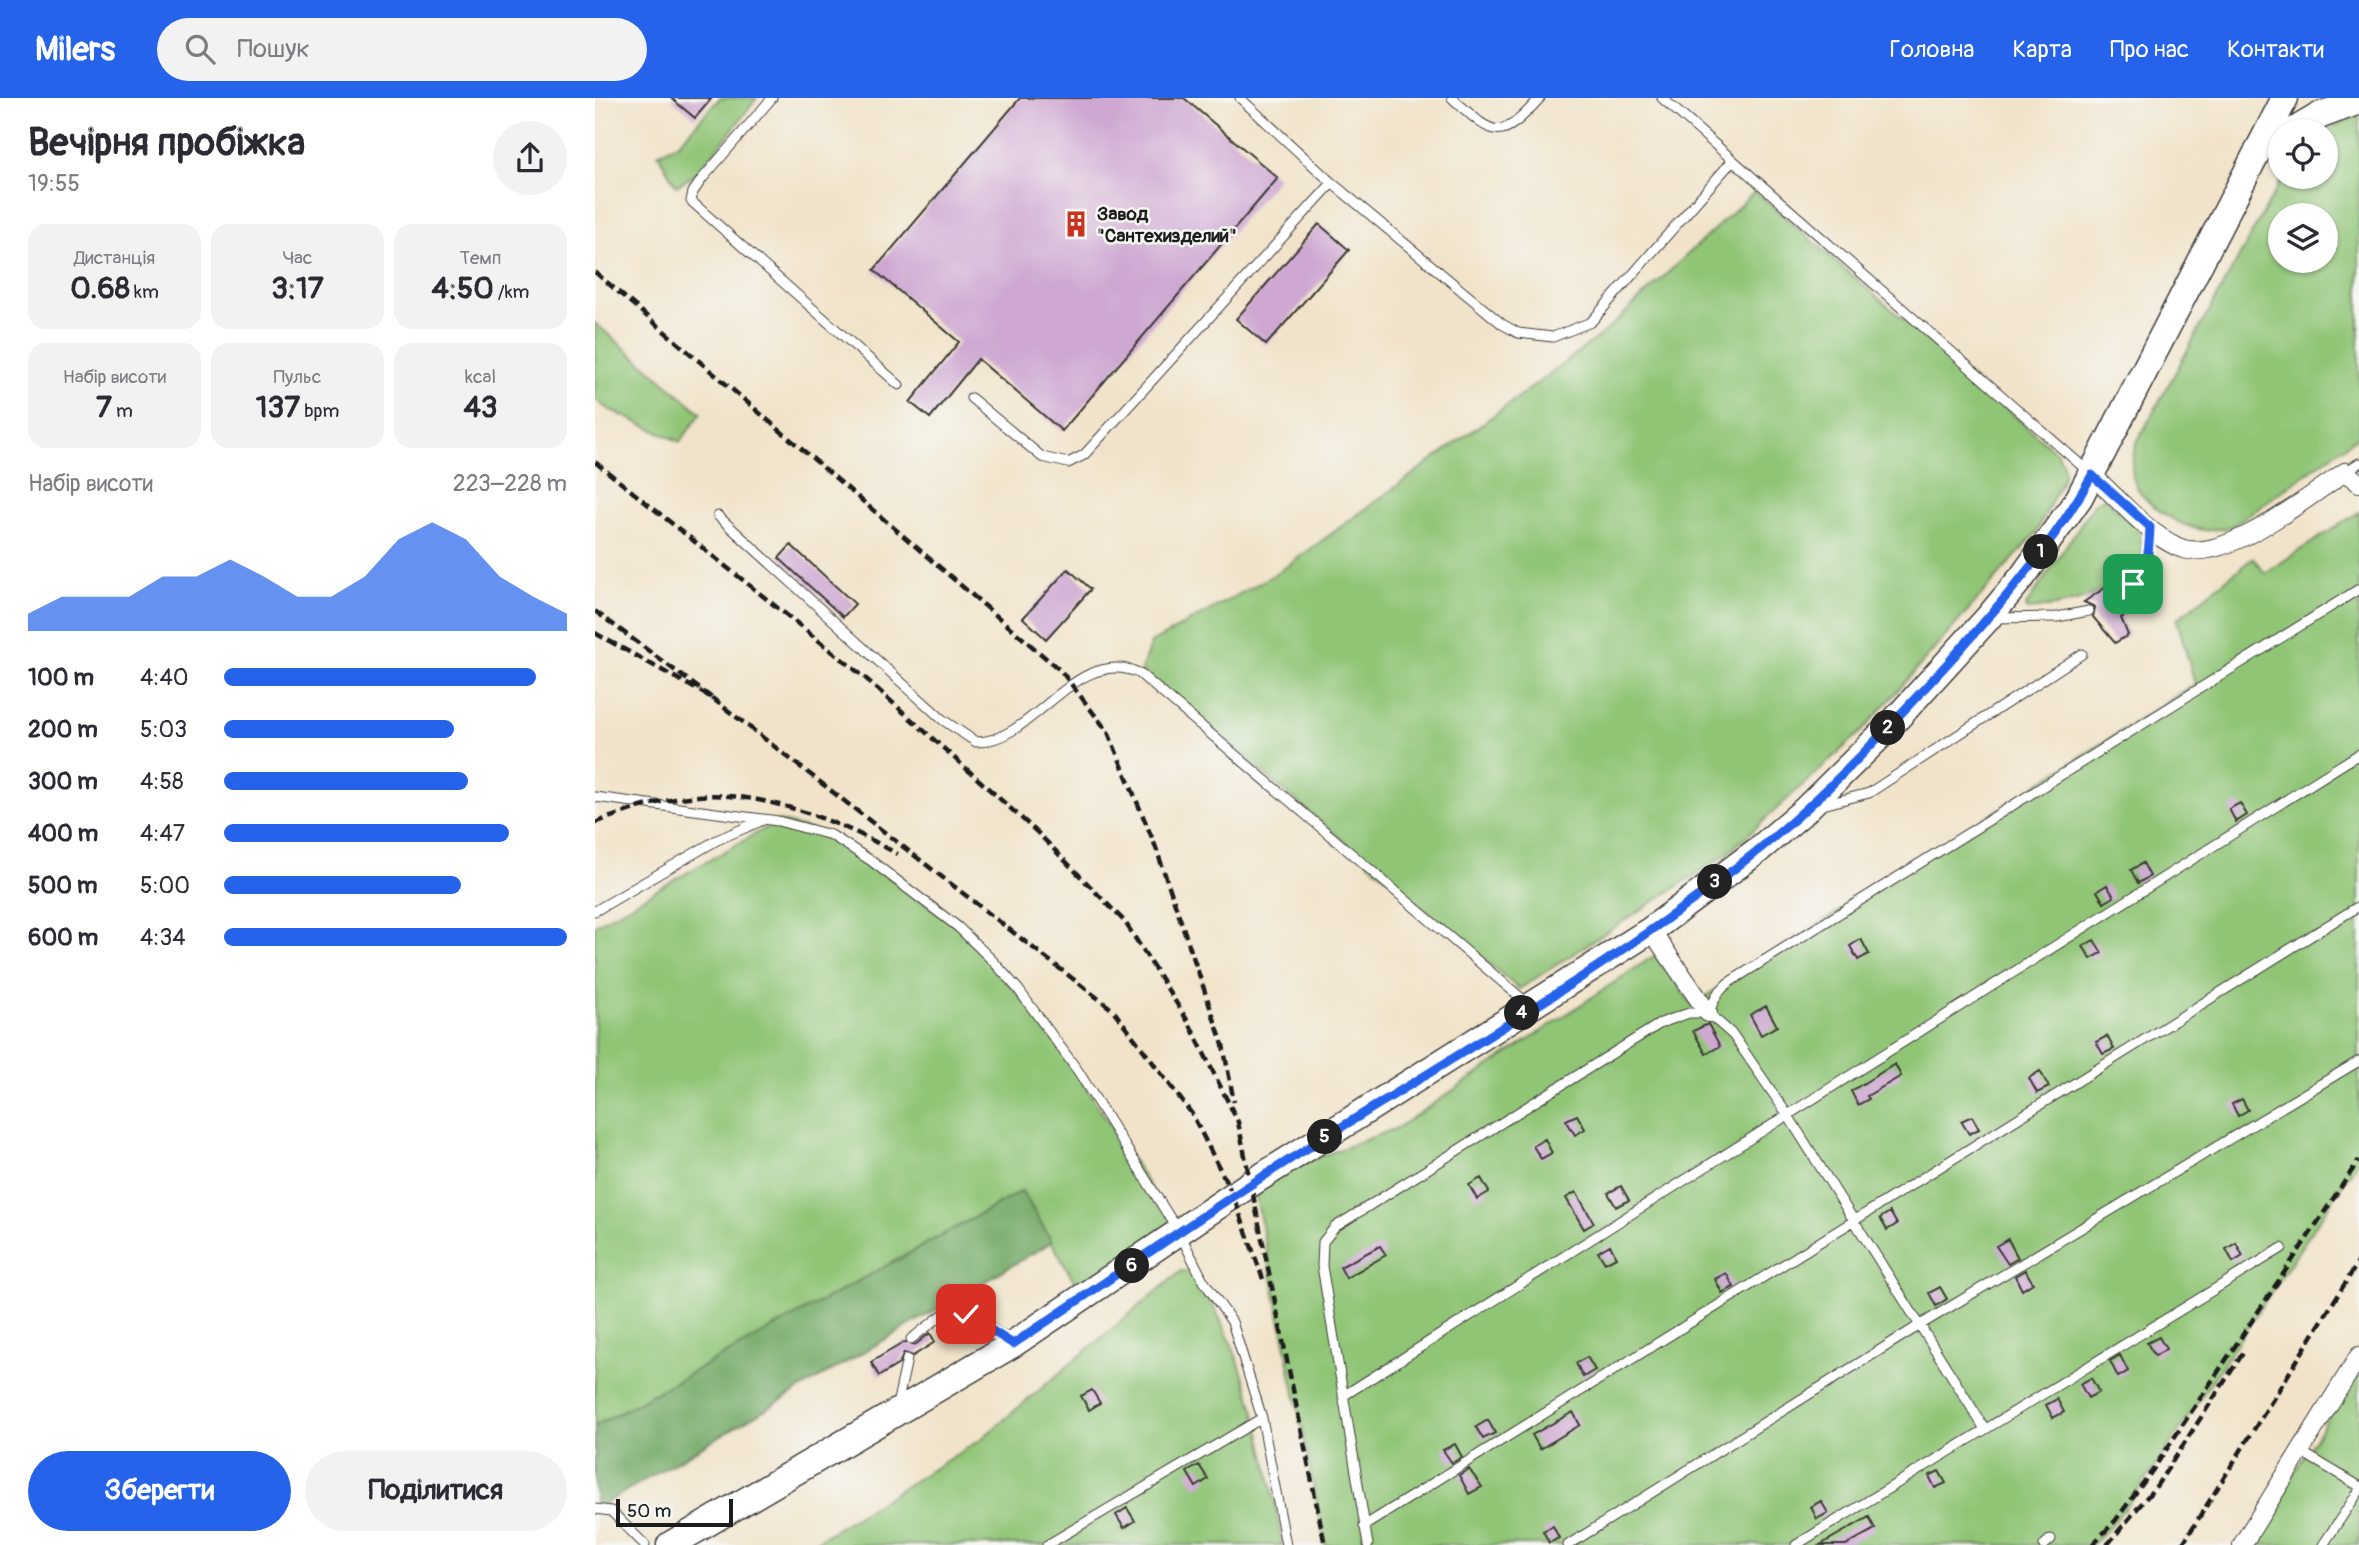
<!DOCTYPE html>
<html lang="uk">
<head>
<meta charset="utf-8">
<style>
	:root { --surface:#fff; --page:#f2f2f3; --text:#2b2b33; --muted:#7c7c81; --accent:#2563eb }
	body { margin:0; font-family:Pangolin,sans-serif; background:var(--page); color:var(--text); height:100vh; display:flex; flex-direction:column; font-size:26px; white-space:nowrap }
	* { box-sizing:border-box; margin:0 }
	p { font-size:23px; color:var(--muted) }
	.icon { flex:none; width:38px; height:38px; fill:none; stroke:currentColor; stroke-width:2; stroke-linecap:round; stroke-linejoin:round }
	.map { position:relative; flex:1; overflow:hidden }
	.side { display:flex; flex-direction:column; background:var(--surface); width:595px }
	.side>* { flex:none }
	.tools { position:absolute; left:1673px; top:21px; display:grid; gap:14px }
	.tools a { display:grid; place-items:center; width:70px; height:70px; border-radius:50%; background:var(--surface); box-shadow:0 2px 5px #0004; font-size:35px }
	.scale { position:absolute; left:21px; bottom:18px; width:117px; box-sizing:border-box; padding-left:7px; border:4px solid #1c1c1c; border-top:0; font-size:19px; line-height:24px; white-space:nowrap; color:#1c1c1c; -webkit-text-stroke:5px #f6f6f2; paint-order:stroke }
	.pin { position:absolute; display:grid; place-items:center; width:60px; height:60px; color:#fff; margin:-30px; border-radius:14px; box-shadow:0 4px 10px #0006 }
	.km { position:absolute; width:35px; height:35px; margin:-18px; border-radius:50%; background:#222; color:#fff; font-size:19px; line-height:35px; text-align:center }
	.round { display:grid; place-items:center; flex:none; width:74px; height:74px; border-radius:37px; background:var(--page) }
	.overview { display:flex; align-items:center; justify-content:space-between; height:119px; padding:0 28px }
	h1 { font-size:38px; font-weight:700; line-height:52px }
	.stats { display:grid; grid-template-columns:repeat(3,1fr); gap:10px; height:119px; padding:7px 28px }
	.stats div { display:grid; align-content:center; border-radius:18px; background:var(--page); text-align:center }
	.stats b { font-size:30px; font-weight:700 }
	.stats small { font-size:19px; font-weight:400 }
	.stats p { font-size:19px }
	.chart { height:196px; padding:14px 28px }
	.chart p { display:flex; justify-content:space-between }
	.chart svg { width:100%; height:126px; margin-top:7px; fill:var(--accent); opacity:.7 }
	.cta { display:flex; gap:14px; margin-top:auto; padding:14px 28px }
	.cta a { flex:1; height:80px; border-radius:42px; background:var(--accent); color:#fff; font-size:28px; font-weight:700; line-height:80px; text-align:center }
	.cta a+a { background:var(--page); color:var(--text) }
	ul { padding:0 28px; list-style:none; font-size:23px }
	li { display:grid; grid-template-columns:112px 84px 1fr; align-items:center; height:52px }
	li i { height:18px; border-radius:9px; background:var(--accent) }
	header { display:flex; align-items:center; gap:42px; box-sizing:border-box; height:98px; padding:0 35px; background:var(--accent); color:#fff }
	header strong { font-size:33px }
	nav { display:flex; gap:38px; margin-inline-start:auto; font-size:24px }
	.search { width:490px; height:63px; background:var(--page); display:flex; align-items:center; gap:18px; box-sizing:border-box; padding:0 24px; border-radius:38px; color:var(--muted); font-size:26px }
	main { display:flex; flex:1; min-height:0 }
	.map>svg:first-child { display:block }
</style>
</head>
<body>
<header>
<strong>Milers</strong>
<div class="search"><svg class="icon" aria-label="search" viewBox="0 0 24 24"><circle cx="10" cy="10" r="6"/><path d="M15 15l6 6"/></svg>Пошук</div>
<nav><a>Головна</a><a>Карта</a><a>Про нас</a><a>Контакти</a></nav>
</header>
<main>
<section class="side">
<div class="overview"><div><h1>Вечірня пробіжка</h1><p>19:55</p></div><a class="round"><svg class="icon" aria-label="share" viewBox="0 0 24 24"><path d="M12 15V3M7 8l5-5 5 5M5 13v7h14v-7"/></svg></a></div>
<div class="stats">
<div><p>Дистанція</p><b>0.68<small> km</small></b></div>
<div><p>Час</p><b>3:17</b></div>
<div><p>Темп</p><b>4:50<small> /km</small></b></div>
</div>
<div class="stats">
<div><p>Набір висоти</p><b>7<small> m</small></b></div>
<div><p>Пульс</p><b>137<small> bpm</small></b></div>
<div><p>kcal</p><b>43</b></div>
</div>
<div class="chart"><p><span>Набір висоти</span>223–228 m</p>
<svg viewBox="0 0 160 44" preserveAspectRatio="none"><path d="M0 44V38L10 32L20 32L30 32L40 25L50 25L60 19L70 25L80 32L90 32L100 25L110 12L120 6L130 12L140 25L150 32L160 38V44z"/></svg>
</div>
<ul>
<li><b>100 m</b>4:40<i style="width:91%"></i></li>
<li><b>200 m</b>5:03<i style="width:67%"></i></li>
<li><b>300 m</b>4:58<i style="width:71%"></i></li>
<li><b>400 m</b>4:47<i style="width:83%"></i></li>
<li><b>500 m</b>5:00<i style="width:69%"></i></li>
<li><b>600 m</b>4:34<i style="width:100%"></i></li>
</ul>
<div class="cta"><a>Зберегти</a><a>Поділитися</a></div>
</section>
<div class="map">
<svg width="1764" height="1447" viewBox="0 0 1764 1447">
	<rect width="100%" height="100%" fill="#f6f6f2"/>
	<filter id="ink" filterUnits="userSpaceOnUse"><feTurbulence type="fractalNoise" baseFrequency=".0143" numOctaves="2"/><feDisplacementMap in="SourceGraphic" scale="14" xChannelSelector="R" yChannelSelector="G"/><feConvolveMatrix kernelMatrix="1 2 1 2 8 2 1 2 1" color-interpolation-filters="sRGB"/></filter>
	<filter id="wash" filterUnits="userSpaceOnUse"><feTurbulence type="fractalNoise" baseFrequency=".00686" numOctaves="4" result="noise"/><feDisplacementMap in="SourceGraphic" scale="28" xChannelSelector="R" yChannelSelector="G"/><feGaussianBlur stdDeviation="1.57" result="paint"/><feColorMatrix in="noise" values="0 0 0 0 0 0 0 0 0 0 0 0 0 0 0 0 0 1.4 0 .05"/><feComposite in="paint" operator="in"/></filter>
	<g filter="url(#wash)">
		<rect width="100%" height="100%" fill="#f1e3c9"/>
		<path fill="#90c576" stroke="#567049" stroke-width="2" fill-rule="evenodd" d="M125,0H162L103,75L81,88L63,56L83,46Z
			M1764,17V338L1636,429C1628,430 1618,433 1609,432C1584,429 1544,405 1538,379C1536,368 1538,357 1541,346L1688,79H1731L1728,33ZM1685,117H1731V163H1685Z
			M1160,93L1461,354L1468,366L1469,378L1441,435L1269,631L1132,756L924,891L546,572L556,545L684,474L951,279L1012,232Z
			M0,225L106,315L85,344L11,310L0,301Z
			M1509,400L1545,431L1548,461C1512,496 1481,508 1432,511L1431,508L1499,406Z
			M1764,414V1062L1557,1373L1520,1423L1497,1447H730L658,1084L802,1030L1060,857L1097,907L1600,586L1582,521L1658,460L1670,475Z
			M183,723L236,737L363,829L451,927L585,1136L489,1200L427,1093L0,1328V827Z
			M586,1173L597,1174C653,1253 671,1353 687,1447H215L385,1342Z
			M1764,1270V1447H1654Z"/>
		<path fill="#74aa67" stroke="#486342" stroke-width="2" d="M427,1093L457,1144L0,1411V1328Z"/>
		<g id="blocks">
			<path fill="#cea8d2" d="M76,0H117L100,20Z
				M425,0H589L683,80L467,333L383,261L335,320L315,304L364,244L279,172Z
				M724,126L754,152L671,247L641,221Z
				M196,447L260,506L248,519L184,460Z
				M473,471L496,491L451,541L428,520Z
				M1514,487V500L1524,502L1532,516L1526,520L1533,537L1520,545L1498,519L1500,509L1489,504Z
				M1645,705L1652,717L1641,724L1634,711Z
				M1548,765L1555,778L1543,785L1536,772Z
				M1512,787L1519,799L1509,805L1502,793Z
				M1266,841L1274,856L1263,862L1255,848Z
				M1499,842L1507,855L1496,861L1488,848Z
				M1171,908L1182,928L1166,937L1155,917Z
				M1113,926L1125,948L1111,956L1098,933Z
				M1512,938L1519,951L1508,956L1501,944Z
				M1300,966L1306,978L1272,998L1274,1001L1263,1007L1256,993Z
				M1445,973L1454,989L1442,995L1434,980Z
				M1647,1001L1653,1012L1643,1018L1637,1006Z
				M982,1017L990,1031L980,1037L971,1022Z
				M1377,1018L1384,1031L1374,1036L1366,1023Z
				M950,1041L957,1055L946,1061L938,1048Z
				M886,1080L894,1094L882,1101L874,1087Z
				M1026,1088L1034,1102L1021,1109L1013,1095Z
				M981,1094L999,1125L989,1131L971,1100Z
				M1295,1114L1302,1126L1292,1132L1285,1120Z
				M1413,1141L1423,1160L1413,1166L1401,1148Z
				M1641,1145L1648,1158L1638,1164L1631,1151Z
				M1015,1147L1021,1159L1010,1165L1003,1154Z
				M785,1148L791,1157L751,1180L745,1169Z
				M1430,1172L1438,1185L1427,1192L1420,1178Z
				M1131,1175L1139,1189L1127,1195L1120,1181Z
				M1345,1189L1352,1201L1341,1208L1334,1195Z
				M335,1235L340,1244L318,1258L309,1255L304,1266L284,1278L276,1264L310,1244L320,1247Z
				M1564,1239L1571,1251L1560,1258L1552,1245Z
				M1525,1257L1533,1273L1523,1279L1515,1263Z
				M992,1259L1000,1272L988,1279L981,1265Z
				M1496,1280L1504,1294L1493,1300L1485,1286Z
				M497,1292L505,1305L494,1312L486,1298Z
				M1462,1301L1469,1314L1458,1320L1451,1307Z
				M978,1314L985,1327L945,1351L937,1337Z
				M893,1322L900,1335L888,1341L881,1329Z
				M860,1346L867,1359L857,1365L848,1352Z
				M604,1367L613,1381L601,1389L592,1374Z
				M874,1371L887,1389L874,1396L864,1377Z
				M1344,1373L1351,1385L1340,1390L1334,1378Z
				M1226,1403L1233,1415L1222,1421L1216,1409Z
				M532,1410L540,1423L529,1430L521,1417Z
				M1274,1419L1280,1431L1251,1447H1225Z
				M958,1428L964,1440L954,1445L948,1433Z"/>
		</g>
	</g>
	<g filter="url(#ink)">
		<use href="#blocks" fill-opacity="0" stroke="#3c3a36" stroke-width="2"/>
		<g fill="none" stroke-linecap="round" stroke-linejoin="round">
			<g stroke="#3c3a36" stroke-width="11">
				<path id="lane" d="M177,0L107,81L98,94L96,103L304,287
					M645,0L737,85
					M857,0C900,39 904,45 945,0
					M1067,0L1495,375
					M376,300L447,359L473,365L489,357L737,85L907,226L923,235L958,239L996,224L1138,62
					M1750,374L1764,365
					M123,418L348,622L381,644C440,644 480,547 544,575L932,905
					M1520,496C1552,479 1553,467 1555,433
					M1398,520L1462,519L1494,513
					M0,699L183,723L236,737L275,762L363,829L398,863L423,891L483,973L585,1136L608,1182L637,1224L667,1320L691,1447
					M1224,708L1274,695L1487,556
					M0,813L122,742L168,722
					M1113,915L1123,895L1133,885L1764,491
					M316,1241L351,1214C373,1209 397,1231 414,1243
					M748,1298L1764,656
					M302,1307L312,1261
					M1705,1353L1764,1388
					M0,1411L16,1413L50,1447
					M769,1428L1764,808
					M452,1447L667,1320
					M773,1447L727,1168L728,1144L740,1129L1066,925L1094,915H1113L1138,937L1192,1016L1390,1331
					M973,1447L1325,1227L1764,963
					M1201,1447L1687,1150
					M1449,1447L1456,1441
					M1728,1447L1764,1393"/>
			</g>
			<g stroke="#3c3a36" stroke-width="20">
				<path id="street" d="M1497,377C1523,400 1551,435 1583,449C1626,469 1714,398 1750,374L1764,385
					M1056,832L1113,915
					M1647,1447L1764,1258"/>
			</g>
			<g stroke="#3c3a36" stroke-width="29">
				<path id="primary" d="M1699,33L1726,17L1764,3
					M75,1447L418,1246L658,1084L1056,832L1162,753L1210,712L1293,630L1393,520L1428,478L1484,400L1690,0"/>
			</g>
			<use href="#lane" stroke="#fff" stroke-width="9"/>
			<use href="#street" stroke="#fff" stroke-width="18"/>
			<use href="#primary" stroke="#fff" stroke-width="26"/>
			<path stroke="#1c1c1c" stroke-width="4.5" stroke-dasharray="10 5" stroke-linecap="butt" d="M0,174L466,573L513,634L560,747L628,947L639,1004
				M0,364L268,578L443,735L530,824L594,925L643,1024L730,1447
				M0,513L117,600L0,535
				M117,600L518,912L597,1016L638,1097L668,1181
				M0,725C34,712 67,701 103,698C165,692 250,725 302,756
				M1497,1447L1520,1423L1557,1373L1764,1062
				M1512,1447L1562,1387L1650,1252
				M1587,1447L1764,1163"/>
		</g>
	</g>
	<g fill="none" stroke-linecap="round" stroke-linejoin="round" filter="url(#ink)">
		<g stroke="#fff" stroke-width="14">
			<path id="route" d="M371,1216L418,1246C514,1183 607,1116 705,1055C859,958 1020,867 1162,753C1231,698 1292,631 1352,566C1405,507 1458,447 1497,377L1555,429C1554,452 1554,469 1538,486"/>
		</g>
		<use href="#route" stroke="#2563eb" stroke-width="9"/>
	</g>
	<defs>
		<g id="building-bare" transform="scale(2.1)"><path d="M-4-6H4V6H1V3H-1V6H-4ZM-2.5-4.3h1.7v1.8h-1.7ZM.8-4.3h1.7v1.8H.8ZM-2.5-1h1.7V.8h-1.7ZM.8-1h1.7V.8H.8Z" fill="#c8321e" stroke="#f6f6f2" stroke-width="2.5" paint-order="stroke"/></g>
	</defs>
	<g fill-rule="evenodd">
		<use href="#building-bare" x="481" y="126"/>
	</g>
	<g text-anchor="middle" stroke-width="5" stroke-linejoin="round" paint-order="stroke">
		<g font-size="19" font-weight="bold" fill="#1c1c1c" stroke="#f6f6f2" text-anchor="start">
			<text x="502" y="122">Завод<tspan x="502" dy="22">"Сантехизделий"</tspan></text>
		</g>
	</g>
</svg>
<div class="tools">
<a><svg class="icon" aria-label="locate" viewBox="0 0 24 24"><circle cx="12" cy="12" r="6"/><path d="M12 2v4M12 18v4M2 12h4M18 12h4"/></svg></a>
<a><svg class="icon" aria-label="layers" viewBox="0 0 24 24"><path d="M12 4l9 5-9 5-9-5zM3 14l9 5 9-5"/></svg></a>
</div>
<div class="scale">50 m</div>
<div class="pin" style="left:1538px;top:486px;background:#1e9e55"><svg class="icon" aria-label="arrive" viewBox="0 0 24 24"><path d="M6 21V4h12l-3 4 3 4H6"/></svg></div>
<div class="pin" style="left:371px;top:1216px;background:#d93025"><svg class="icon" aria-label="check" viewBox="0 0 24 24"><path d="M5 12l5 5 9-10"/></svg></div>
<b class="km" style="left:1446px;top:454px">1</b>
<b class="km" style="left:1293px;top:630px">2</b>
<b class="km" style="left:1120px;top:784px">3</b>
<b class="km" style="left:927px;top:915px">4</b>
<b class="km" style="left:730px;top:1039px">5</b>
<b class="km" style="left:537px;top:1168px">6</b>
</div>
</main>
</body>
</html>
